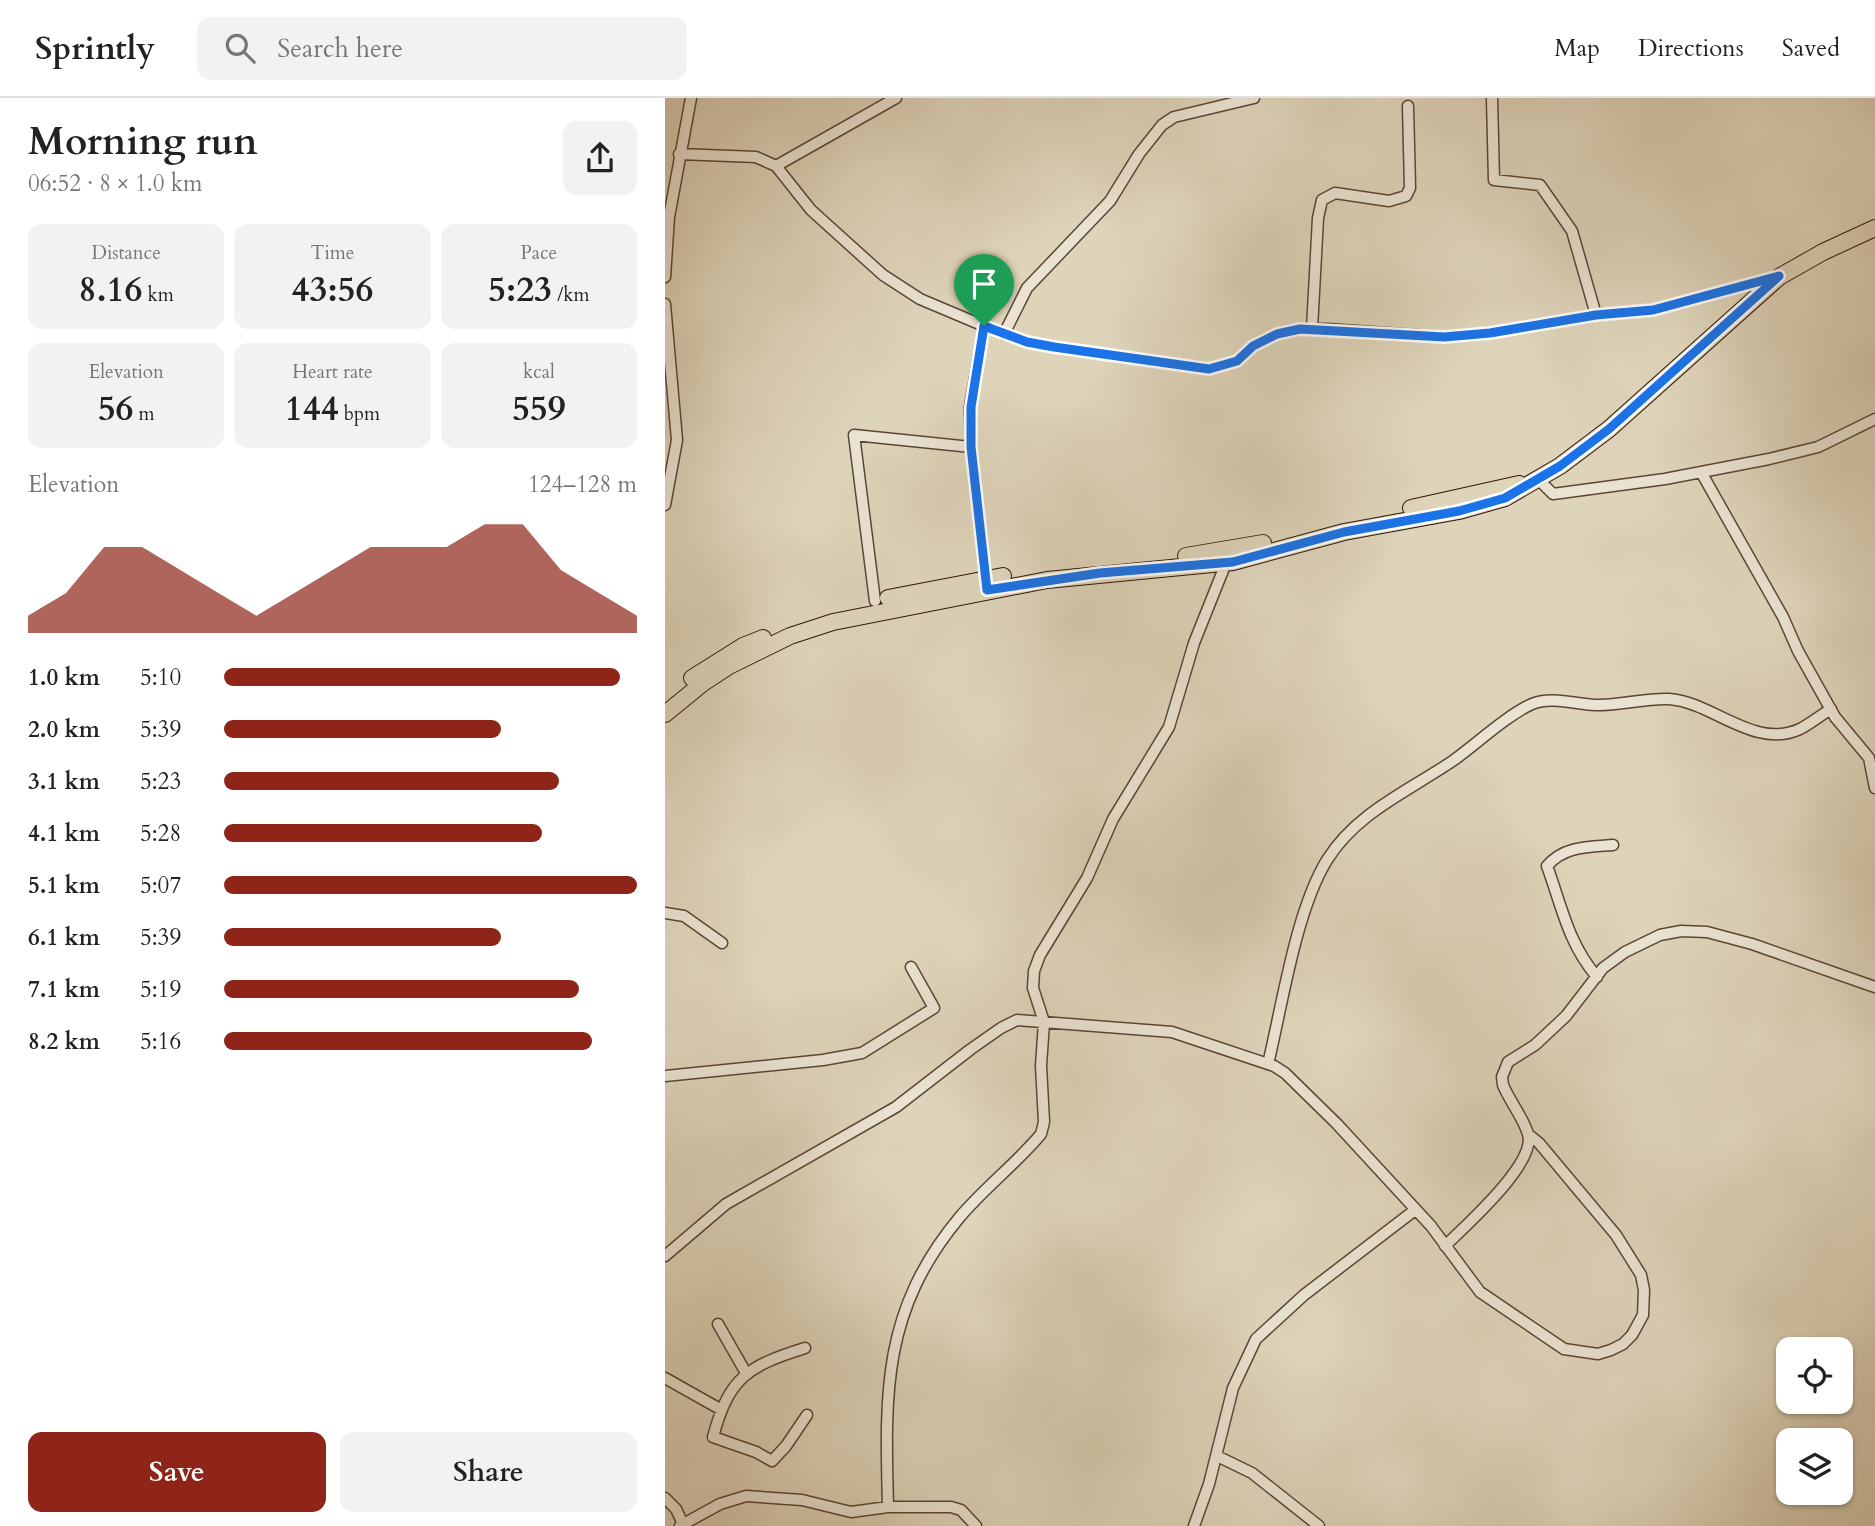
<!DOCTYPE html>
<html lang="en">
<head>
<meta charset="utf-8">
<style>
	:root { --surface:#fff; --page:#f2f2f2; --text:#222; --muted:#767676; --line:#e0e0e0; --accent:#8f2418 }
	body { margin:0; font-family:Cardo,serif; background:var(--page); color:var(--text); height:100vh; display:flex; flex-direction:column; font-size:26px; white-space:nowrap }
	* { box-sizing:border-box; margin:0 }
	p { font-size:23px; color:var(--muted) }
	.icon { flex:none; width:38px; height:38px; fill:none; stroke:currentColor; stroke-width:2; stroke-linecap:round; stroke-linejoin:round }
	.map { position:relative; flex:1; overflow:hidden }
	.details { display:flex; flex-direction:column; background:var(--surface); width:665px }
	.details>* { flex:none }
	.buttons { position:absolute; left:1111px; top:1239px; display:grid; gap:14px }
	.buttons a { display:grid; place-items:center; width:77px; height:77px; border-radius:14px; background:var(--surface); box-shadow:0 2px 5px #0004; font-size:35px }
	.pin { position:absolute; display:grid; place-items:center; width:60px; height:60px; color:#fff; margin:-72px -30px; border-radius:50% 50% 50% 0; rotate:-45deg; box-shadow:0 0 7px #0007 }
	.pin .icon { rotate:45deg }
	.round { display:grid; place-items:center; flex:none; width:74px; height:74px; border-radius:14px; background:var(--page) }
	.headline { display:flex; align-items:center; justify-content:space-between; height:119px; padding:0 28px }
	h1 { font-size:38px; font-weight:800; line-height:52px }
	.stats { display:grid; grid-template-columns:repeat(3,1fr); gap:10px; height:119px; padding:7px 28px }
	.stats div { display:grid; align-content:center; border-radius:14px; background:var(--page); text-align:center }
	.stats b { font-size:35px; font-weight:800 }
	.stats small { font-size:19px; font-weight:400 }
	.stats p { font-size:19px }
	.chart { height:196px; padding:14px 28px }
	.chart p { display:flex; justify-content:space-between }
	.chart svg { width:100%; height:126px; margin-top:7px; fill:var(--accent); opacity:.7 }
	.cta { display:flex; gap:14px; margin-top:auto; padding:14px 28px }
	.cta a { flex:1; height:80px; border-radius:14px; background:var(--accent); color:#fff; font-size:28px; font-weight:800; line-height:80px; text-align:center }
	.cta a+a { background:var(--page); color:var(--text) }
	ul { padding:0 28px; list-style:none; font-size:23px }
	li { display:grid; grid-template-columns:112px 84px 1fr; align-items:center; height:52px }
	li i { height:18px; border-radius:9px; background:var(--accent) }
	header { display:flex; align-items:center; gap:42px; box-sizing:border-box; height:98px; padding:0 35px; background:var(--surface); border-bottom:2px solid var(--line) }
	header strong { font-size:33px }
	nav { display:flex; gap:38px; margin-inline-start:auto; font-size:24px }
	.search { width:490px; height:63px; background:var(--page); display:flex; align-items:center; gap:18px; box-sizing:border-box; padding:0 24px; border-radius:14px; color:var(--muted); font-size:26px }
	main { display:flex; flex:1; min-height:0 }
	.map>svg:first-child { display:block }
</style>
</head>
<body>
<header>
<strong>Sprintly</strong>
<div class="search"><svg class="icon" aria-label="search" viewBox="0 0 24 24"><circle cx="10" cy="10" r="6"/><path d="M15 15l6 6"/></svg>Search here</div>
<nav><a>Map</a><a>Directions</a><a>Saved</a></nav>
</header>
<main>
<section class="details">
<div class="headline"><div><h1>Morning run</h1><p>06:52 · 8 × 1.0 km</p></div><a class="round"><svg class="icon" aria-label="share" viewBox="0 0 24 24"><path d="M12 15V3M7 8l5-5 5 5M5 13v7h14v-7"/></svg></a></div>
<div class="stats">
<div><p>Distance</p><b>8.16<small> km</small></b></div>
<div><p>Time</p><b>43:56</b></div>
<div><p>Pace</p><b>5:23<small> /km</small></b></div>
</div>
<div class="stats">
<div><p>Elevation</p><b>56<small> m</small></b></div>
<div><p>Heart rate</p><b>144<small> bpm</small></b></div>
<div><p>kcal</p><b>559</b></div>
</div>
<div class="chart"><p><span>Elevation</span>124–128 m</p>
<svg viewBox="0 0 160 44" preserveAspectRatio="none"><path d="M0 44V38L10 30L20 14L30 14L40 22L50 30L60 38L70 30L80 22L90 14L100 14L110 14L120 6L130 6L140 22L150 30L160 38V44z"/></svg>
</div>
<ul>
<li><b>1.0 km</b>5:10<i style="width:96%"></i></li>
<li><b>2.0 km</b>5:39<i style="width:67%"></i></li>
<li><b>3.1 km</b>5:23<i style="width:81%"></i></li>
<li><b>4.1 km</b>5:28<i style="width:77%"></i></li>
<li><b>5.1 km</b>5:07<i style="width:100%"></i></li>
<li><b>6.1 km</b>5:39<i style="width:67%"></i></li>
<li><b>7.1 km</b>5:19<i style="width:86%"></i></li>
<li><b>8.2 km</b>5:16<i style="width:89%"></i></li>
</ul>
<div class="cta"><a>Save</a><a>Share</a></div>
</section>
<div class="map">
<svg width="1210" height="1428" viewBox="0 0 1210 1428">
	<rect width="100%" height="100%" fill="#ded4ba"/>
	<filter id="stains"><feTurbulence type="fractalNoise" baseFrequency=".00286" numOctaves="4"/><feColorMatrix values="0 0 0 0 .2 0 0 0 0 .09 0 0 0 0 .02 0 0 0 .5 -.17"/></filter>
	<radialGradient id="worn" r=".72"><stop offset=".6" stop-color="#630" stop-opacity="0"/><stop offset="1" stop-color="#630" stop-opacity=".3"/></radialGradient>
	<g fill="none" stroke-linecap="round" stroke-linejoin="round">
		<g stroke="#5c4534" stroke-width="13">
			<path id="street" d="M827,0L829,82L875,87L907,133L931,217
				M14,56L91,59L111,68L146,112L218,177L255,201L319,228L362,244L389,249L544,271L572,263L588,248L612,236L635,231H663L779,239L825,235L931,217L988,212L1111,179
				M111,68L231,0
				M0,179L4,119L26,0
				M0,206L12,342L0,407
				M319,228L305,309L306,349L321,485
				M647,231L653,120L657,102L670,95L724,103L741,98L745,90L743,8
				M339,236L362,190L445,103L474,56L497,27L509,19L589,0
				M1036,374L1118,519L1133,553L1170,619L1204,660L1210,690
				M873,381L888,396L1000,381L1104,361L1153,349L1210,321
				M210,503L189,337L306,349
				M0,815L19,818L57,845
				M932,879C903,845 897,809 882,768C899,748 923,749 948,747
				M603,966C617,908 631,812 662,762C692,714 744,693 789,662C811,646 844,616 867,606C885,598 911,606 930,607C954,608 979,600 1004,601C1048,604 1089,652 1135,631C1145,626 1156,617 1166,611
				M0,978L158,962L197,955L269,910L246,869
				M780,1148C800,1128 872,1065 863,1036C858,1019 845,1004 838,987L837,979L843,964L870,947L901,918L938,870L960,854L995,837L1016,833L1042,834L1087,846L1210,889
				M0,1158L61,1106L231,1009L306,951L336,930L352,922L507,934L609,968L620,975L672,1026L766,1128L815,1194L899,1251L933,1256L946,1252L958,1246L967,1237L978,1217L979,1192L976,1177L951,1137L874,1045L863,1036
				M53,1226L81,1275
				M140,1250C83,1268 64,1279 48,1339L91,1354L107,1363L121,1348L142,1317
				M0,1280L55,1311
				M552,1358L587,1375L654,1428
				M0,1400L11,1411L18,1426
				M223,1409C220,1295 217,1213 294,1120C319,1090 351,1066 376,1036L379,1024L376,968L379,924L368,890L369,873L375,857L422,780L448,721L504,629L529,545L561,465L560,459
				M15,1428L55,1406L81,1398L137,1402L186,1414L223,1409H286L296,1412L311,1428
				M529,1428L544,1386L568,1290L591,1241L639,1197L750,1112"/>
		</g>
		<g stroke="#301508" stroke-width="18">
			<path id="primary" d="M746,410L854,386
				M521,458L598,445
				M223,500L338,478
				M27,580L78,548L98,540
				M0,616L38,585L64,568L125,538L168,524L382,482L568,464L679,434L794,413L840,400L895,368L944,331L1114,179L1158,154L1210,130"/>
		</g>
		<use href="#street" stroke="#eae3d2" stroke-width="10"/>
		<use href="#primary" stroke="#ded4ba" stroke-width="16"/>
	</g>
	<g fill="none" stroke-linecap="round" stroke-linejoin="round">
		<g stroke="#fff" stroke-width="14">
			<path id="route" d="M1114,178L944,331L895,368L840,400L794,413L679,434L568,464L435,475L322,492L306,349V309L319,228L362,244L389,249L544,271L572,263L588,248L612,236L635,231L779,239L825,235L931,217L988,212Z"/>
		</g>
		<use href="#route" stroke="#1a73e8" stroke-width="9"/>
	</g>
	<rect width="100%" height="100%" filter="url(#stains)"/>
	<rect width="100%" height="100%" fill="url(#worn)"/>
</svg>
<div class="buttons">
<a><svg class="icon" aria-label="locate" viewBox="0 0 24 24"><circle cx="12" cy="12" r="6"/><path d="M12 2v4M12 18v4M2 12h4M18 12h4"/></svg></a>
<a><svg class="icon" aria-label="layers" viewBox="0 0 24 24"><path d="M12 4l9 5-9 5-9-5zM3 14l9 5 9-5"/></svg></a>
</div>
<div class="pin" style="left:319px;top:228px;background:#1e9e55"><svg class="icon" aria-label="arrive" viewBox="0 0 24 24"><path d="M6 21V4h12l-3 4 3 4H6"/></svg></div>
</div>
</main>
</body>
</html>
